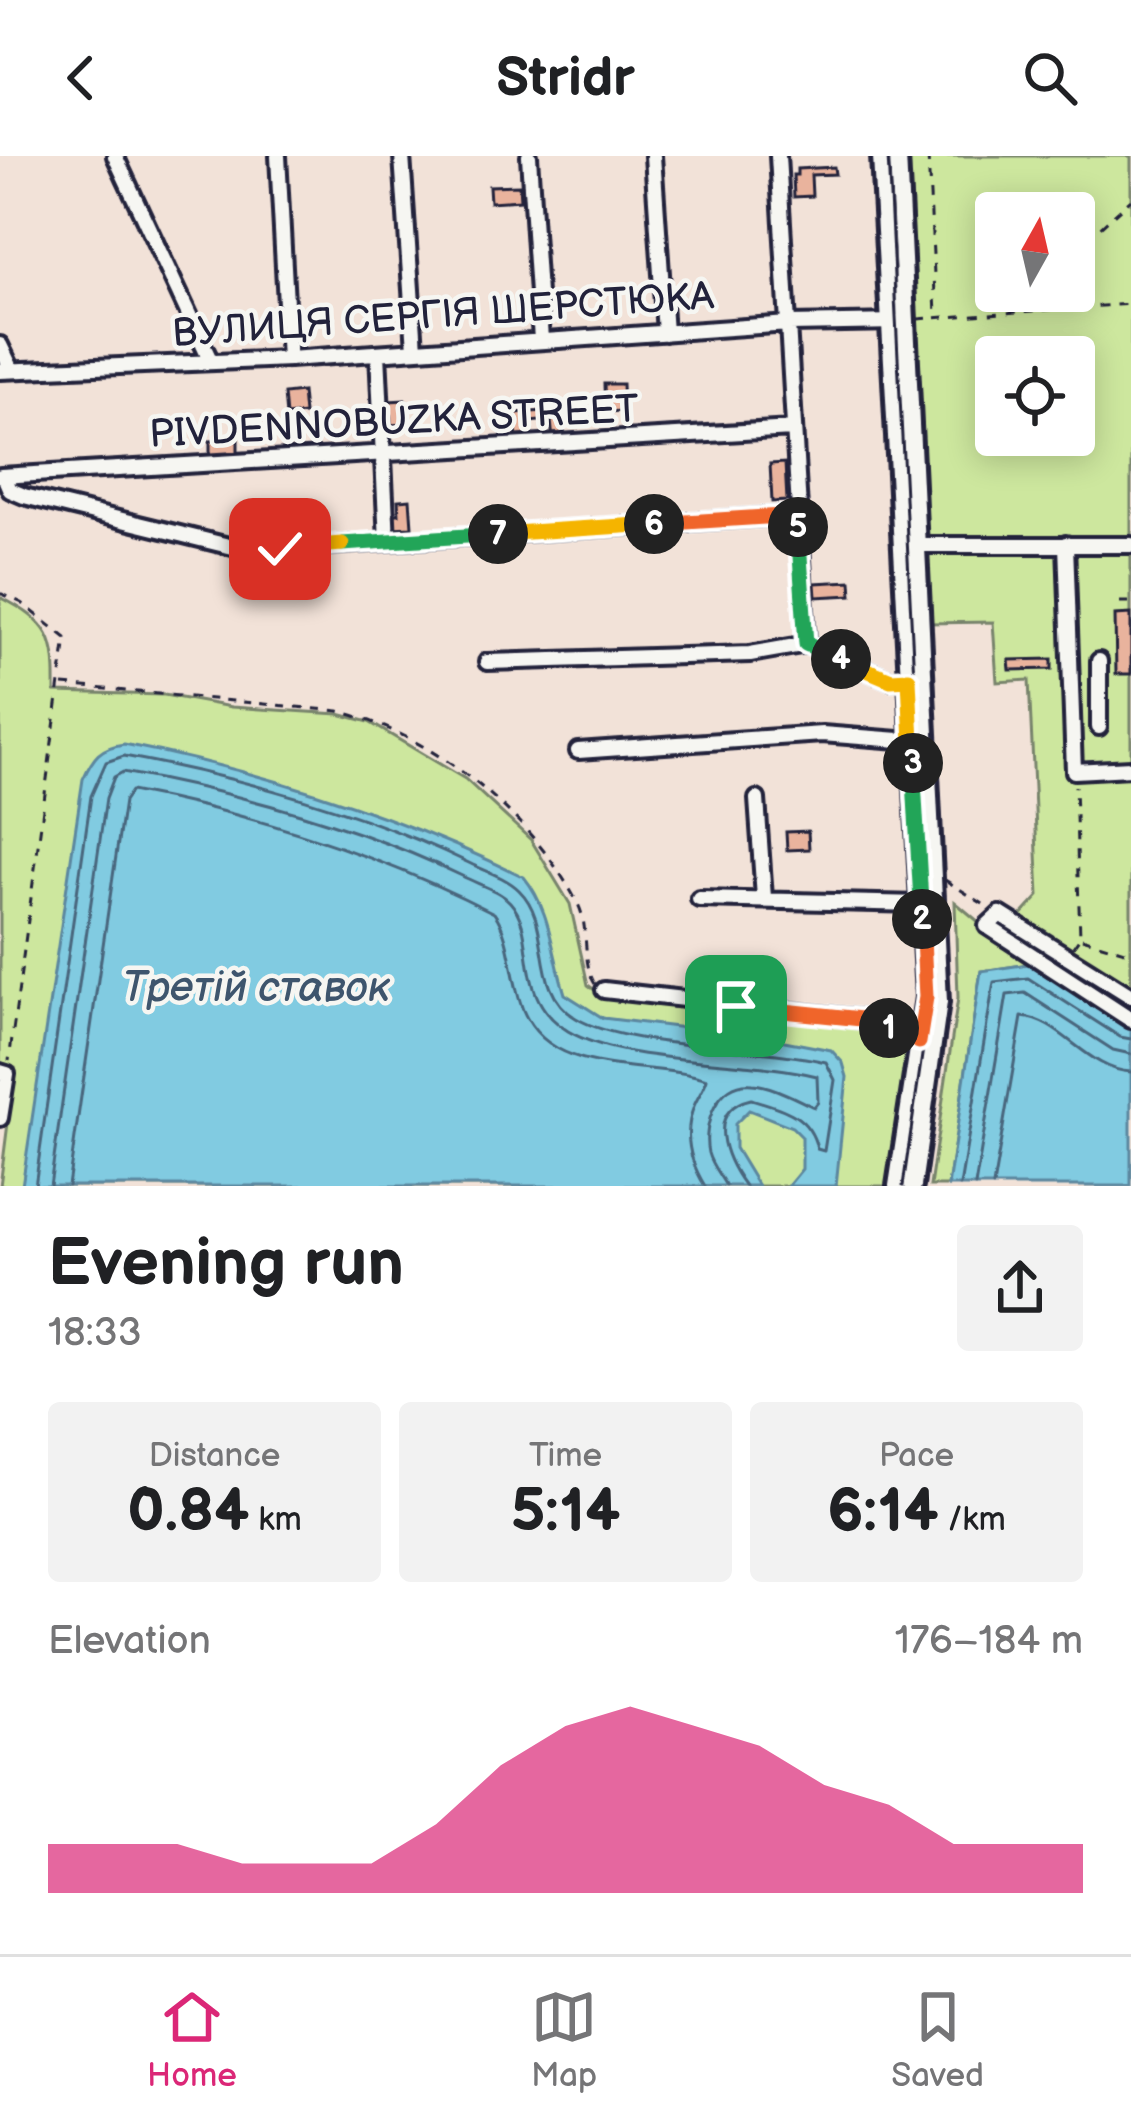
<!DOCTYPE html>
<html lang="en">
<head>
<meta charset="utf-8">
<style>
	:root { --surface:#fff; --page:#f2f2f2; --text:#202124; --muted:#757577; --line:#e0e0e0; --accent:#db2777 }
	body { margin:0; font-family:"Balsamiq Sans",sans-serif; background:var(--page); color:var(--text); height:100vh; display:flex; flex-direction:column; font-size:45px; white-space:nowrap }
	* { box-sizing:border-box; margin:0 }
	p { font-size:39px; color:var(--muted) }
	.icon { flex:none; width:66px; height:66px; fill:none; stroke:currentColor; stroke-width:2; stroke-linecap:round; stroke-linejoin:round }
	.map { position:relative; height:1030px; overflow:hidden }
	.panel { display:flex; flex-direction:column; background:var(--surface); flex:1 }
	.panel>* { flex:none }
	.needle { width:78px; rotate:8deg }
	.buttons { position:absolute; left:975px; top:36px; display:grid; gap:24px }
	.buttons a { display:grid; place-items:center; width:120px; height:120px; border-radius:12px; background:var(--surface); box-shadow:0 6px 30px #0003; font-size:60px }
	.pin { position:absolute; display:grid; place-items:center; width:102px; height:102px; color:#fff; margin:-51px; border-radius:24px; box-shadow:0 6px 18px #0006 }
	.km { position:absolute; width:60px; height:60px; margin:-30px; border-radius:50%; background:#222; color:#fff; font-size:33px; line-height:60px; text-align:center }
	.round { display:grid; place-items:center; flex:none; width:126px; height:126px; border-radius:12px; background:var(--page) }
	.headline { display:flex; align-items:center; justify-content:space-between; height:204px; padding:0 48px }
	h1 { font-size:66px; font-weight:600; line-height:90px }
	.metrics { display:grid; grid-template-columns:repeat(3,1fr); gap:18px; height:204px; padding:12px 48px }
	.metrics div { display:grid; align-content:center; border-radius:12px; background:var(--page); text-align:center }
	.metrics b { font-size:60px; font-weight:600 }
	.metrics small { font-size:33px; font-weight:400 }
	.metrics p { font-size:33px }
	.chart { height:336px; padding:24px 48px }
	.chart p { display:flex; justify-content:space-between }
	.chart svg { width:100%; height:216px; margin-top:12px; fill:var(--accent); opacity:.7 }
	header { display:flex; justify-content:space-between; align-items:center; height:156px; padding:0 48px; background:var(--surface); font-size:54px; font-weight:600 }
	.menu { display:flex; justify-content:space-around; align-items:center; height:168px; border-top:3px solid var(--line); background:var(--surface); font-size:33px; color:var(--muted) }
	.menu a { display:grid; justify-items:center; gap:6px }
	.menu .current { color:var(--accent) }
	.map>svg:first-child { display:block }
</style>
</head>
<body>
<header><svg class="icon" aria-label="back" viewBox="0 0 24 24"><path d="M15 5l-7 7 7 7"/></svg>Stridr<svg class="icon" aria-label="search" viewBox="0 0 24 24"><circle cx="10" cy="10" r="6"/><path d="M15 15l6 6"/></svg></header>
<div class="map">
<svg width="1131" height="1030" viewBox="0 0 1131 1030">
	<rect width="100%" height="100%" fill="#f2e2d8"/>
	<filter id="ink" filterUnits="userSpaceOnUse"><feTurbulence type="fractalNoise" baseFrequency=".00833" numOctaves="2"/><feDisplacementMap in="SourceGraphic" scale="24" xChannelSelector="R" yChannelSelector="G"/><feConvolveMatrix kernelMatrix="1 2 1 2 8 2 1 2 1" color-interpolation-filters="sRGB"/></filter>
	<g filter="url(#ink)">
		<path fill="#cde79e" stroke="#78846c" stroke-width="3" fill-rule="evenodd" d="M908,0H1131V834L1064,789L1017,764L1039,740L1029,524L997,526L993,466L928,467ZM996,57H1074V135H996ZM996,201H1074V279H996Z
			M0,441C51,467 56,482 55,536L164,539L231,551L339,558L369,566L465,623L531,684L570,748L588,829L601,839L870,868L909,885L888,1030H0L15,912L0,906Z
			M955,746L1029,808L981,815L948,1030H930L958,842Z"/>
		<path fill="#81cbe1" stroke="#5b879f" stroke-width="3" d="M124,588C264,616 396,658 524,721C551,754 552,797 565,838L603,862L774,883L831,894L843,907L847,921L836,1030H788L802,1013V981L792,971L749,954L735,968V992L758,1030H22L83,623C93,601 100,591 124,588Z
			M1029,808L1131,874V1030H948L981,815Z"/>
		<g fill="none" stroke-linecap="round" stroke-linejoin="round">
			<path stroke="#48667d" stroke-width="3" d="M35,1030L91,640L106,606L124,600C242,622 363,655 471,708C486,715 507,722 519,734C555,769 528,833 576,862C627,893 760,890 826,906L835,924L824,995L817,993C810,959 782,952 751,943C704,954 725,1003 745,1030
				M50,1030L106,642L114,621L123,616C238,637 357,669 462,720C477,728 499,734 510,746C540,779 511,840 568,875C627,910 746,902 817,920L818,946L814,951C796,943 772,929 752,928C717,925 702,969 708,997C711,1009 720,1019 726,1030
				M68,1030L124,645L131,635C257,659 380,699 494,757C511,779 511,825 523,854C552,924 650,904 707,923C704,933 698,940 694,950C683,978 690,1006 705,1030
				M960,1030L994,826L1028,822L1120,881L1131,883
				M975,1030L1007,839L1025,837L1113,894L1131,898
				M993,1030L1022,861C1061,864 1088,914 1131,916"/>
		</g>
		<path fill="#e9b39d" stroke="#22223b" stroke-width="3" d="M834,11L835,18L811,19L812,40L794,41L793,19H797V13Z
			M519,29L520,44L490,46L489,30Z
			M604,228H622L623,255L605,256Z
			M302,236L304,258L286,260L284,238Z
			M982,242H996V279H983Z
			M405,244L407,268L389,269L388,245Z
			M562,254L564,284L553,285L551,264L528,266L530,286L517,287L515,257Z
			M238,284V298L210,299V285Z
			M785,307L787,345L772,346L770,308Z
			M410,343L412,371L389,372L388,358H399L398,344Z
			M249,401L285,405L282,428L247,424Z
			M851,425L852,439L816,441L815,427Z
			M1131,458V518H1116L1115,459Z
			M1052,503V513L1010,514L1009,504Z
			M808,675L809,693L787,694L786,676Z"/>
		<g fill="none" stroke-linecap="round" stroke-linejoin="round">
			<g stroke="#22223b" stroke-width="22">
				<path id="minor" d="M115,0L211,206
					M278,0L289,203
					M402,0L415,193
					M529,0L541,184
					M653,0L665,177
					M778,0L807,488L891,524L909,523
					M0,189L12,214
					M378,197L387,385
					M0,215L289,203L789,168L899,166
					M1,320L792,273
					M4,320L10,334L24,340L237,392L281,393L798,359
					M1066,388L1074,615L1131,612
					M908,389H1131
					M487,506L750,498L807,488
					M1099,571V505
					M578,595L822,578L912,585
					M757,643L764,742
					M699,743L921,748
					M604,834L871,864L919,886
					M1131,840L1000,758L987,770L1131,864
					M0,916L7,918L0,962"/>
			</g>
			<g stroke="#22223b" stroke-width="26">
				<path id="major" d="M881,0L926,841L897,1030
					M898,0L939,846L913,1030"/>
			</g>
			<path stroke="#22223b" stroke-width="3" stroke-dasharray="9 9" stroke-linecap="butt" d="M928,0L936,158
				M1074,95L1131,43
				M1025,152L1024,140L1030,135
				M918,163L1131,148
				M0,437L22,447L66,482L9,905
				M1120,446H1131
				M63,529L339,555C436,581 532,659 578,748C590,772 581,806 595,828
				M945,724L988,751
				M1082,782L1131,797
				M1073,791L1080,781L1075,630"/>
			<use href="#minor" stroke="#f6f6f2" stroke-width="14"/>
			<use href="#major" stroke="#f6f6f2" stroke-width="16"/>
			<path stroke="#22223b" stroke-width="3" d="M888,0L930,844L903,1030"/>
		</g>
	</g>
	<g fill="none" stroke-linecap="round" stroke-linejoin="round" filter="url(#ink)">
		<g stroke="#fff" stroke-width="24">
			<path id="split-1" d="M736,850L871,864L889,872"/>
		</g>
		<g stroke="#fff" stroke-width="24">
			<path id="split-2" d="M889,872L919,886L926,841L922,763"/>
		</g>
		<g stroke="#fff" stroke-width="24">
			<path id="split-3" d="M913,607L922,763"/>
		</g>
		<g stroke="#fff" stroke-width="24">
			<path id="split-4" d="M841,503L891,524L909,523L913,607"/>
		</g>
		<g stroke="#fff" stroke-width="24">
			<path id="split-5" d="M798,371L806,488L841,503"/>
		</g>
		<g stroke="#fff" stroke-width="24">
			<path id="split-6" d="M654,368L798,359V371"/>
		</g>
		<g stroke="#fff" stroke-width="24">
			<path id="split-7" d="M498,378L654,368"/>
		</g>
		<g stroke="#fff" stroke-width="24">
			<path id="split-8" d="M342,388L498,378"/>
		</g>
		<g stroke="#fff" stroke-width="24">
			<path id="split-9" d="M280,393L342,388"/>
		</g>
		<use href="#split-1" stroke="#f0652b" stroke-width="15"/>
		<use href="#split-2" stroke="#f0652b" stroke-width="15"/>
		<use href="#split-3" stroke="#22a559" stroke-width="15"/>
		<use href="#split-4" stroke="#f5b400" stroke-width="15"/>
		<use href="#split-5" stroke="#22a559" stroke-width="15"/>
		<use href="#split-6" stroke="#f0652b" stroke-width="15"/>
		<use href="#split-7" stroke="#f5b400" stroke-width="15"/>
		<use href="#split-8" stroke="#22a559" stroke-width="15"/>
		<use href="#split-9" stroke="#f5b400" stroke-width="15"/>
	</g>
	<g text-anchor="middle" stroke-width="9" stroke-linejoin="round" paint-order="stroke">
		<g font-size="39" fill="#22223b" stroke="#f6f6f2">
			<text transform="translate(443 157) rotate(-4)" y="14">ВУЛИЦЯ СЕРГІЯ ШЕРСТЮКА</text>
			<text transform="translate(394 264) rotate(-3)" y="14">PIVDENNOBUZKA STREET</text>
		</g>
		<g font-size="42" font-style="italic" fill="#3e556d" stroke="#f6f6f2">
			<text x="256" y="845">Третій ставок</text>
		</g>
	</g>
</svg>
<div class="buttons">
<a><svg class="needle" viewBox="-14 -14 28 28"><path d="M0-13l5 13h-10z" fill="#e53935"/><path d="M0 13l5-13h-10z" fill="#757577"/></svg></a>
<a><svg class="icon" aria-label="locate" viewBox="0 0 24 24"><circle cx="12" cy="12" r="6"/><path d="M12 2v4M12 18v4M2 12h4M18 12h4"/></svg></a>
</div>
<div class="pin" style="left:736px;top:850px;background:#1e9e55"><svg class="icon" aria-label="arrive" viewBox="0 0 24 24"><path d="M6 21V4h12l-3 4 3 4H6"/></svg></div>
<div class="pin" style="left:280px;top:393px;background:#d93025"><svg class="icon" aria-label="check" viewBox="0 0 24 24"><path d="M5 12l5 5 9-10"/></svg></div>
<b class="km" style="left:889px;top:872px">1</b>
<b class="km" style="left:922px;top:763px">2</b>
<b class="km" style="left:913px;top:607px">3</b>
<b class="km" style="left:841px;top:503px">4</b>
<b class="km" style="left:798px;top:371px">5</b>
<b class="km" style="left:654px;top:368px">6</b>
<b class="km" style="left:498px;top:378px">7</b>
</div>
<section class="panel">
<div class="headline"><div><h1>Evening run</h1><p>18:33</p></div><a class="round"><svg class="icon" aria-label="share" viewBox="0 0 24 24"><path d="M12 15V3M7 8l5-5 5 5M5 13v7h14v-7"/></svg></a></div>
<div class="metrics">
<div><p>Distance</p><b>0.84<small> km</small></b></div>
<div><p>Time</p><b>5:14</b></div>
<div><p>Pace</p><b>6:14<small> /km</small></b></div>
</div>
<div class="chart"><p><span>Elevation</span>176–184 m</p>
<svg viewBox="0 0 160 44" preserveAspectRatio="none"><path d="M0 44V34L10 34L20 34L30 38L40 38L50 38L60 30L70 18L80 10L90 6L100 10L110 14L120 22L130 26L140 34L150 34L160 34V44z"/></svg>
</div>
</section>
<nav class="menu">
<a class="current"><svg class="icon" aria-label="home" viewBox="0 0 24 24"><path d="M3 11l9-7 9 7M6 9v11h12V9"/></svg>Home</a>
<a><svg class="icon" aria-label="map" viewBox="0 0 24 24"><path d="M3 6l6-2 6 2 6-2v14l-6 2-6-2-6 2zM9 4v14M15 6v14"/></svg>Map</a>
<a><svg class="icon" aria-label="saved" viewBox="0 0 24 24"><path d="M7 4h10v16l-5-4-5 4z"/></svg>Saved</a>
</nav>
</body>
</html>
